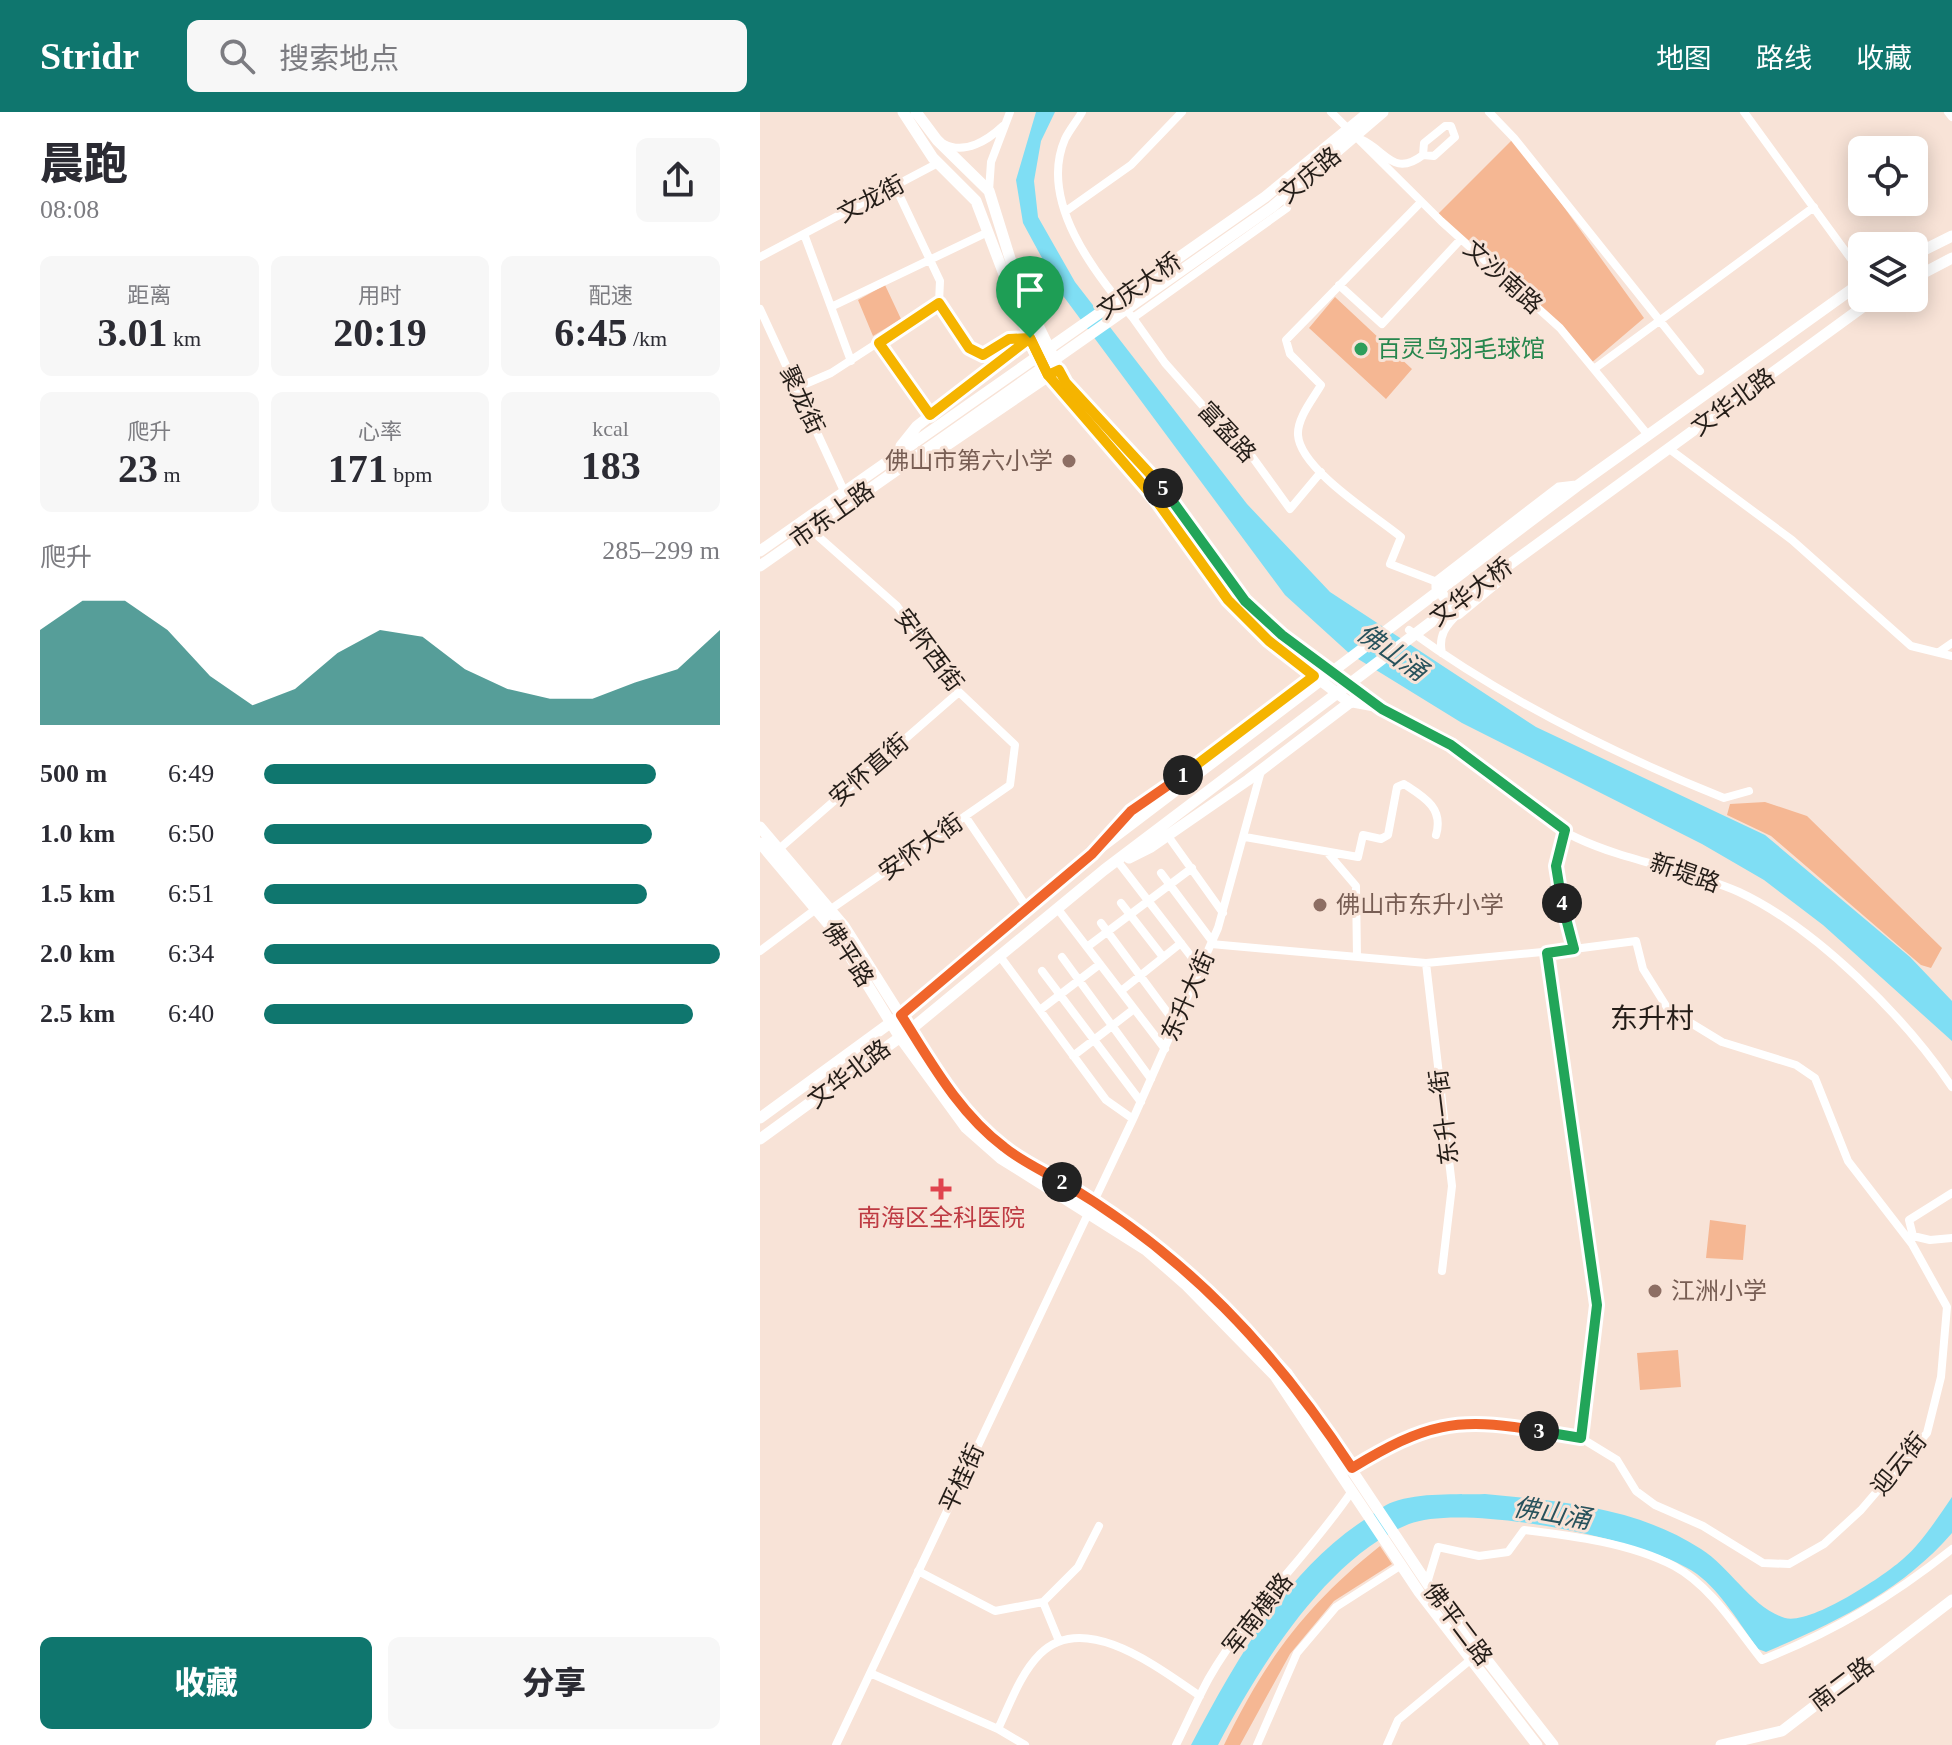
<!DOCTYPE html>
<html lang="zh">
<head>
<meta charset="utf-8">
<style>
	:root { --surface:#fff; --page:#f7f7f7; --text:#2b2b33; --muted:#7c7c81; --accent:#0f766e }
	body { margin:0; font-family:"Times New Roman","Noto Sans SC",serif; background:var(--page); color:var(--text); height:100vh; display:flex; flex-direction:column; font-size:30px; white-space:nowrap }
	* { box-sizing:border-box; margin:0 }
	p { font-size:26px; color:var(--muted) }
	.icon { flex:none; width:44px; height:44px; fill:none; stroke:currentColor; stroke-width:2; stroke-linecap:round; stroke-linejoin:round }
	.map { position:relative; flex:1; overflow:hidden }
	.side { display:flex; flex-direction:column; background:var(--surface); width:760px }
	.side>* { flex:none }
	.fabs { position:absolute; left:1088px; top:24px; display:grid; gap:16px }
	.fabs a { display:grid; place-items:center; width:80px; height:80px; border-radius:12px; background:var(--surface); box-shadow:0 4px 20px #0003; font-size:40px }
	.pin { position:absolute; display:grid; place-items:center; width:68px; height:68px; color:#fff; margin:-82px -34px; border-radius:50% 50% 50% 0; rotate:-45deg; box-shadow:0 0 8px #0007 }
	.pin .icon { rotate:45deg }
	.km { position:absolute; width:40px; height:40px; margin:-20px; border-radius:50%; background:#222; color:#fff; font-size:22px; line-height:40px; text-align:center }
	.round { display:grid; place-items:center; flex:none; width:84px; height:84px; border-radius:12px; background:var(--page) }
	.summary { display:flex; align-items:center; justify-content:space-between; height:136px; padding:0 40px }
	h1 { font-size:44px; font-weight:800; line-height:60px }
	.figures { display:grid; grid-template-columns:repeat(3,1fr); gap:12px; height:136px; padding:8px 40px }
	.figures div { display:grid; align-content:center; border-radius:12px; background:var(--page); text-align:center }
	.figures b { font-size:40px; font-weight:800 }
	.figures small { font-size:22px; font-weight:400 }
	.figures p { font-size:22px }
	.chart { height:224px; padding:16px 40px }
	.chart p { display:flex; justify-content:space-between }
	.chart svg { width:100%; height:144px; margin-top:8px; fill:var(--accent); opacity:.7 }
	.action { display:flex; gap:16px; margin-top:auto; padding:16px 40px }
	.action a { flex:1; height:92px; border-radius:12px; background:var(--accent); color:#fff; font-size:32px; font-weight:800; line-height:92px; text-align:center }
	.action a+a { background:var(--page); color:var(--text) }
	ul { padding:0 40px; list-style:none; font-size:26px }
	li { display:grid; grid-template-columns:128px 96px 1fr; align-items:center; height:60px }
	li i { height:20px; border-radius:10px; background:var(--accent) }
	header { display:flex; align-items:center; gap:48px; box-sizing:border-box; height:112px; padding:0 40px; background:var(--accent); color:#fff }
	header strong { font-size:38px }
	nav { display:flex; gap:44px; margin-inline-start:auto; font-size:28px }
	.search { width:560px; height:72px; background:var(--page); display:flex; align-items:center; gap:20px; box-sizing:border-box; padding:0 28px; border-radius:12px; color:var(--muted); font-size:30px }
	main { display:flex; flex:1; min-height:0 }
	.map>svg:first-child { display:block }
</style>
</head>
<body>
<header>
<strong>Stridr</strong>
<div class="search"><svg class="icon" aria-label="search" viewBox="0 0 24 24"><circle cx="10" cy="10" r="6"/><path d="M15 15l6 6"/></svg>搜索地点</div>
<nav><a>地图</a><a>路线</a><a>收藏</a></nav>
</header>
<main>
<section class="side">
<div class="summary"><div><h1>晨跑</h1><p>08:08</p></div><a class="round"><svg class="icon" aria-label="share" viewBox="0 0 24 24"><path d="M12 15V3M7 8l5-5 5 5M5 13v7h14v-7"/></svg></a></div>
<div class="figures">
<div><p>距离</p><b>3.01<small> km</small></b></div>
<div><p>用时</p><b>20:19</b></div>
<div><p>配速</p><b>6:45<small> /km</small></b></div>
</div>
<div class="figures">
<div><p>爬升</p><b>23<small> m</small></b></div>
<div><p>心率</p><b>171<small> bpm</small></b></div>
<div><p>kcal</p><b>183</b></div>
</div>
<div class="chart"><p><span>爬升</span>285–299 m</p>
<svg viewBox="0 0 160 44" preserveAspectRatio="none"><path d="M0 44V15L10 6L20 6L30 15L40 29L50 38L60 33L70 22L80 15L90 17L100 27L110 33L120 36L130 36L140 31L150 27L160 15V44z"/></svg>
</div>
<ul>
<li><b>500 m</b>6:49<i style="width:86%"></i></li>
<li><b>1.0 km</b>6:50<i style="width:85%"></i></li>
<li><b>1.5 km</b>6:51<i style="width:84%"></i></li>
<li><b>2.0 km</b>6:34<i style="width:100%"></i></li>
<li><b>2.5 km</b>6:40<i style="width:94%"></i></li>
</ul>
<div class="action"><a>收藏</a><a>分享</a></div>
</section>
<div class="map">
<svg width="1192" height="1633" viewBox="0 0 1192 1633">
	<rect width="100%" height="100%" fill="#f8e3d7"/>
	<path fill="#f5b793" d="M754,26L884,206L830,252L800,216L676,104Z
		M125,173L141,207L113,224L98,188Z
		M575,185L652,257L626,287L549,216Z
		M1005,690L1047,704L1182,836L1171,856L1161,853L1011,724L967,703L970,692Z
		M950,1108L986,1113L983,1148L946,1146Z
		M918,1238L921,1275L880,1278L877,1241Z
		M620,1434L632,1452L574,1489L530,1542L480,1633H464C506,1547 545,1494 620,1434Z"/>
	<path fill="#7fdef4" d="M276,0H295L281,29L274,69L278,105L315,170L487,392L570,480L776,615L1005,723L1150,845L1192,889V929L1063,813L1004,768L942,732L702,611L590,542L525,483L301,181L263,111L256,68Z
		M725,1382C799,1389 876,1395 941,1437C970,1455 992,1496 1025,1506C1051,1513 1124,1464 1143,1447C1162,1431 1178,1405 1192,1385V1421C1142,1479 1076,1510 1006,1540L998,1537C979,1511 962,1481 937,1462C889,1427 704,1390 649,1412C565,1447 499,1556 458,1633H431C475,1550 525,1459 607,1406C615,1401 624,1393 633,1390C661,1380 695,1383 725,1382Z"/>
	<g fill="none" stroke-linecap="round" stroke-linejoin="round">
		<path stroke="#fff" stroke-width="8" d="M322,0C317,9 310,17 305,27C278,89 335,162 373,206L527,96L530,80
			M571,0L681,109L800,216L888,323
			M729,0L754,26L940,259
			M984,0L1102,162
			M1188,0L1192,5
			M600,27C626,38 633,66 663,43L674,44L695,25L691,14H685L664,31L663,43
			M184,32C205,43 228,28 243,14
			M229,79L231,50L250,0
			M661,90L526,228L530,242L561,273C553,287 537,306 538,323C540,357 614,403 641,425L630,452L677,470
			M306,99L371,53L422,0
			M44,122L91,249
			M0,145L178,51
			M579,173L622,212L701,127
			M179,191L209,236L223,243L249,227L269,226
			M71,195L228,120
			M0,197L84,379
			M373,206L405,251L458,311L480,328L530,397L561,360
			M119,231L170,303
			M834,257L1054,95
			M36,276L71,261L179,191L180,169L135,74
			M908,336L1032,428L1151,534L1192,544
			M51,418L137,494L199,580L255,633L250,673L71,797
			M649,518C745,588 854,642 964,686L989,679
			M1179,540L1192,531
			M682,541C678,524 686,513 698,502
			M601,582C629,602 661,615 690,633C734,660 770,705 817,726C868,750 927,757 979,780C1056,816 1145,905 1192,975
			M590,591L617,596
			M205,704L268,797
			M408,724L463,801
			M485,725L598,745L603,723L621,727L628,723L637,675L644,672C664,685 684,696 676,723
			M19,737L199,580
			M567,740L596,774L597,845
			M359,751L440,856
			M401,761L452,829
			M361,791L403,845
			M297,796L405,937
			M341,811L416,912
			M451,832L666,851L814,837L796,754L805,718
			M327,835L432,756
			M0,839L56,797
			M787,841L837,1193L821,1326
			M239,843L346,988L373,1007
			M302,845L391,967
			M666,851L692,1074L682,1159
			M282,859L381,990
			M361,879L421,831
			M280,898L340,852
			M313,944L374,897
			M1192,1081L1149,1108L1153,1124L1170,1128L1192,1126
			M592,1356L663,1319L711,1309L821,1326L857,1348L876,1379L895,1393L943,1414L1003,1451L1029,1452L1064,1432L1101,1398L1167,1321L1181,1265L1187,1195L1152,1132L1088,1049L1055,966L1036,953L962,930L908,897L883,857L876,829L814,837
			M158,1459L235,1499L283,1490L318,1455L339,1414
			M667,1471L678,1435L719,1444L748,1440L764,1418C813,1424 870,1431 914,1454C951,1474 977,1517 1002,1548C1073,1520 1132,1485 1192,1437
			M283,1490L299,1529
			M110,1561L238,1617L265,1633
			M238,1617C250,1592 260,1562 280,1542C325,1497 401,1558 440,1584
			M76,1633L373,1007L458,816L501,659
			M416,1633C427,1611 437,1588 449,1566C488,1498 548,1444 592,1379
			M497,1633L537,1541L576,1495L640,1454
			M627,1633L638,1608L709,1549"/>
		<path stroke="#fff" stroke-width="11" d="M143,0L173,46L216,89L261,207L288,263L396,388L468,488L509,529L590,591
			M156,0L177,28L229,79
			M229,79L258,172L306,271L394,364L485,489L558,552L601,582L488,668L391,735L369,746
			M1154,143L1192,124
			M1154,166L1192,146
			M141,334L157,314L270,226
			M156,348L174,342L293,261
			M0,439L505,85L609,0
			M0,454L512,95L623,0
			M738,469L698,502L677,476V470L799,376L816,374
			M0,715L84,814L180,966L213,1008L246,1037L333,1088L390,1127L434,1165L527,1261L667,1471L793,1633
			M350,723L371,699L557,562
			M0,731L75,820L139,924L206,1016L240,1046L386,1138L425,1172L515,1264L659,1480L777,1633
			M0,1006L141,903L332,742L817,374L1102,170
			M0,1027L150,918L344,758L683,501L1115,186
			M961,1633L1022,1619L1192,1488"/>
	</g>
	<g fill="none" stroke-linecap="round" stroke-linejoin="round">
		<g stroke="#fff" stroke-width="16">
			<path id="split-1" d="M270,226L288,263L396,388L468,488L509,529L554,564L423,663"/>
		</g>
		<g stroke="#fff" stroke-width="16">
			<path id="split-2" d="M302,1070C283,1059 261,1049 244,1035C198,1000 171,950 141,903L332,742L371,699L423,663"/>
		</g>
		<g stroke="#fff" stroke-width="16">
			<path id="split-3" d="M302,1070C426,1143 514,1237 592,1356C665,1312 695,1304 779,1319"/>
		</g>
		<g stroke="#fff" stroke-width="16">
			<path id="split-4" d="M779,1319L821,1326L837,1193L787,841L814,837L802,791"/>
		</g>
		<g stroke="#fff" stroke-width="16">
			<path id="split-5" d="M403,376L485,489L522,523L622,597L691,633L805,718L796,754L802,791"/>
		</g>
		<g stroke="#fff" stroke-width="16">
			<path id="split-6" d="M270,226L249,227L223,243L209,236L179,191L119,231L170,303L270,226L288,263L299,258L306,271L403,376"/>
		</g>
		<use href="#split-1" stroke="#f5b400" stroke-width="10"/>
		<use href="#split-2" stroke="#f0652b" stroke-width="10"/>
		<use href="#split-3" stroke="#f0652b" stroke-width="10"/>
		<use href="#split-4" stroke="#22a559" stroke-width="10"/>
		<use href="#split-5" stroke="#22a559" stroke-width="10"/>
		<use href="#split-6" stroke="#f5b400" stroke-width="10"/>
	</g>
	<circle fill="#2e9e5b" stroke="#f8e3d7" stroke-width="3" cx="601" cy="237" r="8"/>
	<g fill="#8d6e63" stroke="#f8e3d7" stroke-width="3">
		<circle cx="309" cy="349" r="8"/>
		<circle cx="560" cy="793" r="8"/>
		<circle cx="895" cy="1179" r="8"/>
	</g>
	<path fill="#e0444e" stroke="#f8e3d7" stroke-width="3" d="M177 1065h8v8h8v8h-8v8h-8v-8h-8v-8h8z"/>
	<g text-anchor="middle" stroke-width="6" stroke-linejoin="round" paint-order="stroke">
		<g font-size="24" fill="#241d18" stroke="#f8e3d7">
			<text transform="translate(550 63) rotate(-40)" y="8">文庆路</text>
			<text transform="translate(111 87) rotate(-28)" y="8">文龙街</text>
			<text transform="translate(743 165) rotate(42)" y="8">文沙南路</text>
			<text transform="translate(379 174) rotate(-35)" y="8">文庆大桥</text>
			<text transform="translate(42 288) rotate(65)" y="8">聚龙街</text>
			<text transform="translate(973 290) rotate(-36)" y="8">文华北路</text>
			<text transform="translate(467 320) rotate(47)" y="8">富盈路</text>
			<text transform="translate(72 403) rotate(-35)" y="8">市东上路</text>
			<text transform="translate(711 480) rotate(-37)" y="8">文华大桥</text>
			<text transform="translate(169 538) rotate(53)" y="8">安怀西街</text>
			<text transform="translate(109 658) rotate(-41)" y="8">安怀直街</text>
			<text transform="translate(161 735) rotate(-35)" y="8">安怀大街</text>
			<text transform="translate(925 761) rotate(19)" y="8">新堤路</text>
			<text transform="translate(88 842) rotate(57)" y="8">佛平路</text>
			<text transform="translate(428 884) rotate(-66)" y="8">东升大街</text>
			<text transform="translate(89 962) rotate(-37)" y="8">文华北路</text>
			<text transform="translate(684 1005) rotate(-97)" y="8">东升一街</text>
			<text transform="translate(1139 1352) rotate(-51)" y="8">迎云街</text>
			<text transform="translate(202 1366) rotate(-65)" y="8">平桂街</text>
			<text transform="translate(498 1502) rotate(-52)" y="8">军南横路</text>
			<text transform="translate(698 1512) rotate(53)" y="8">佛平二路</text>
			<text transform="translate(1082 1572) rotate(-37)" y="8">南二路</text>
		</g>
		<g font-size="24" fill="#27864d" stroke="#f8e3d7" text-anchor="start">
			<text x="617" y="245">百灵鸟羽毛球馆</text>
		</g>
		<g font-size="24" fill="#785e54" stroke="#f8e3d7" text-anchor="start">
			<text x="293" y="357" text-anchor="end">佛山市第六小学</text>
			<text x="576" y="801">佛山市东升小学</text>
			<text x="911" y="1187">江洲小学</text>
		</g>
		<g font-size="24" fill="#be3a42" stroke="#f8e3d7">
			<text x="181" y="1114">南海区全科医院</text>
		</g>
		<g font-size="26" font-style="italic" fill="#28525c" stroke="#f8e3d7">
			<text transform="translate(632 540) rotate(35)" y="9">佛山涌</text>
			<text transform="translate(792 1401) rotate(10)" y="9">佛山涌</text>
		</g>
		<g font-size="28" fill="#241d18" stroke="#f8e3d7">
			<text x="892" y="916">东升村</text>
		</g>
	</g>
</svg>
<div class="fabs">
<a><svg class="icon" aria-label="locate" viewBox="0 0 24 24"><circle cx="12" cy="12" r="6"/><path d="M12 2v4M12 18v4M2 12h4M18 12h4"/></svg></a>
<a><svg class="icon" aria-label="layers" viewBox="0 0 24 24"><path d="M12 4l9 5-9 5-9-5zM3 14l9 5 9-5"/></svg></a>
</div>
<div class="pin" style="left:270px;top:226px;background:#1e9e55"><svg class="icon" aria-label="arrive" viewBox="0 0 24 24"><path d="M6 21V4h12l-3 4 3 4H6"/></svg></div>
<b class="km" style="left:423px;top:663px">1</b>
<b class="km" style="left:302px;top:1070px">2</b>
<b class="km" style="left:779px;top:1319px">3</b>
<b class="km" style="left:802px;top:791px">4</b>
<b class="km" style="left:403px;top:376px">5</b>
</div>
</main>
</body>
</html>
